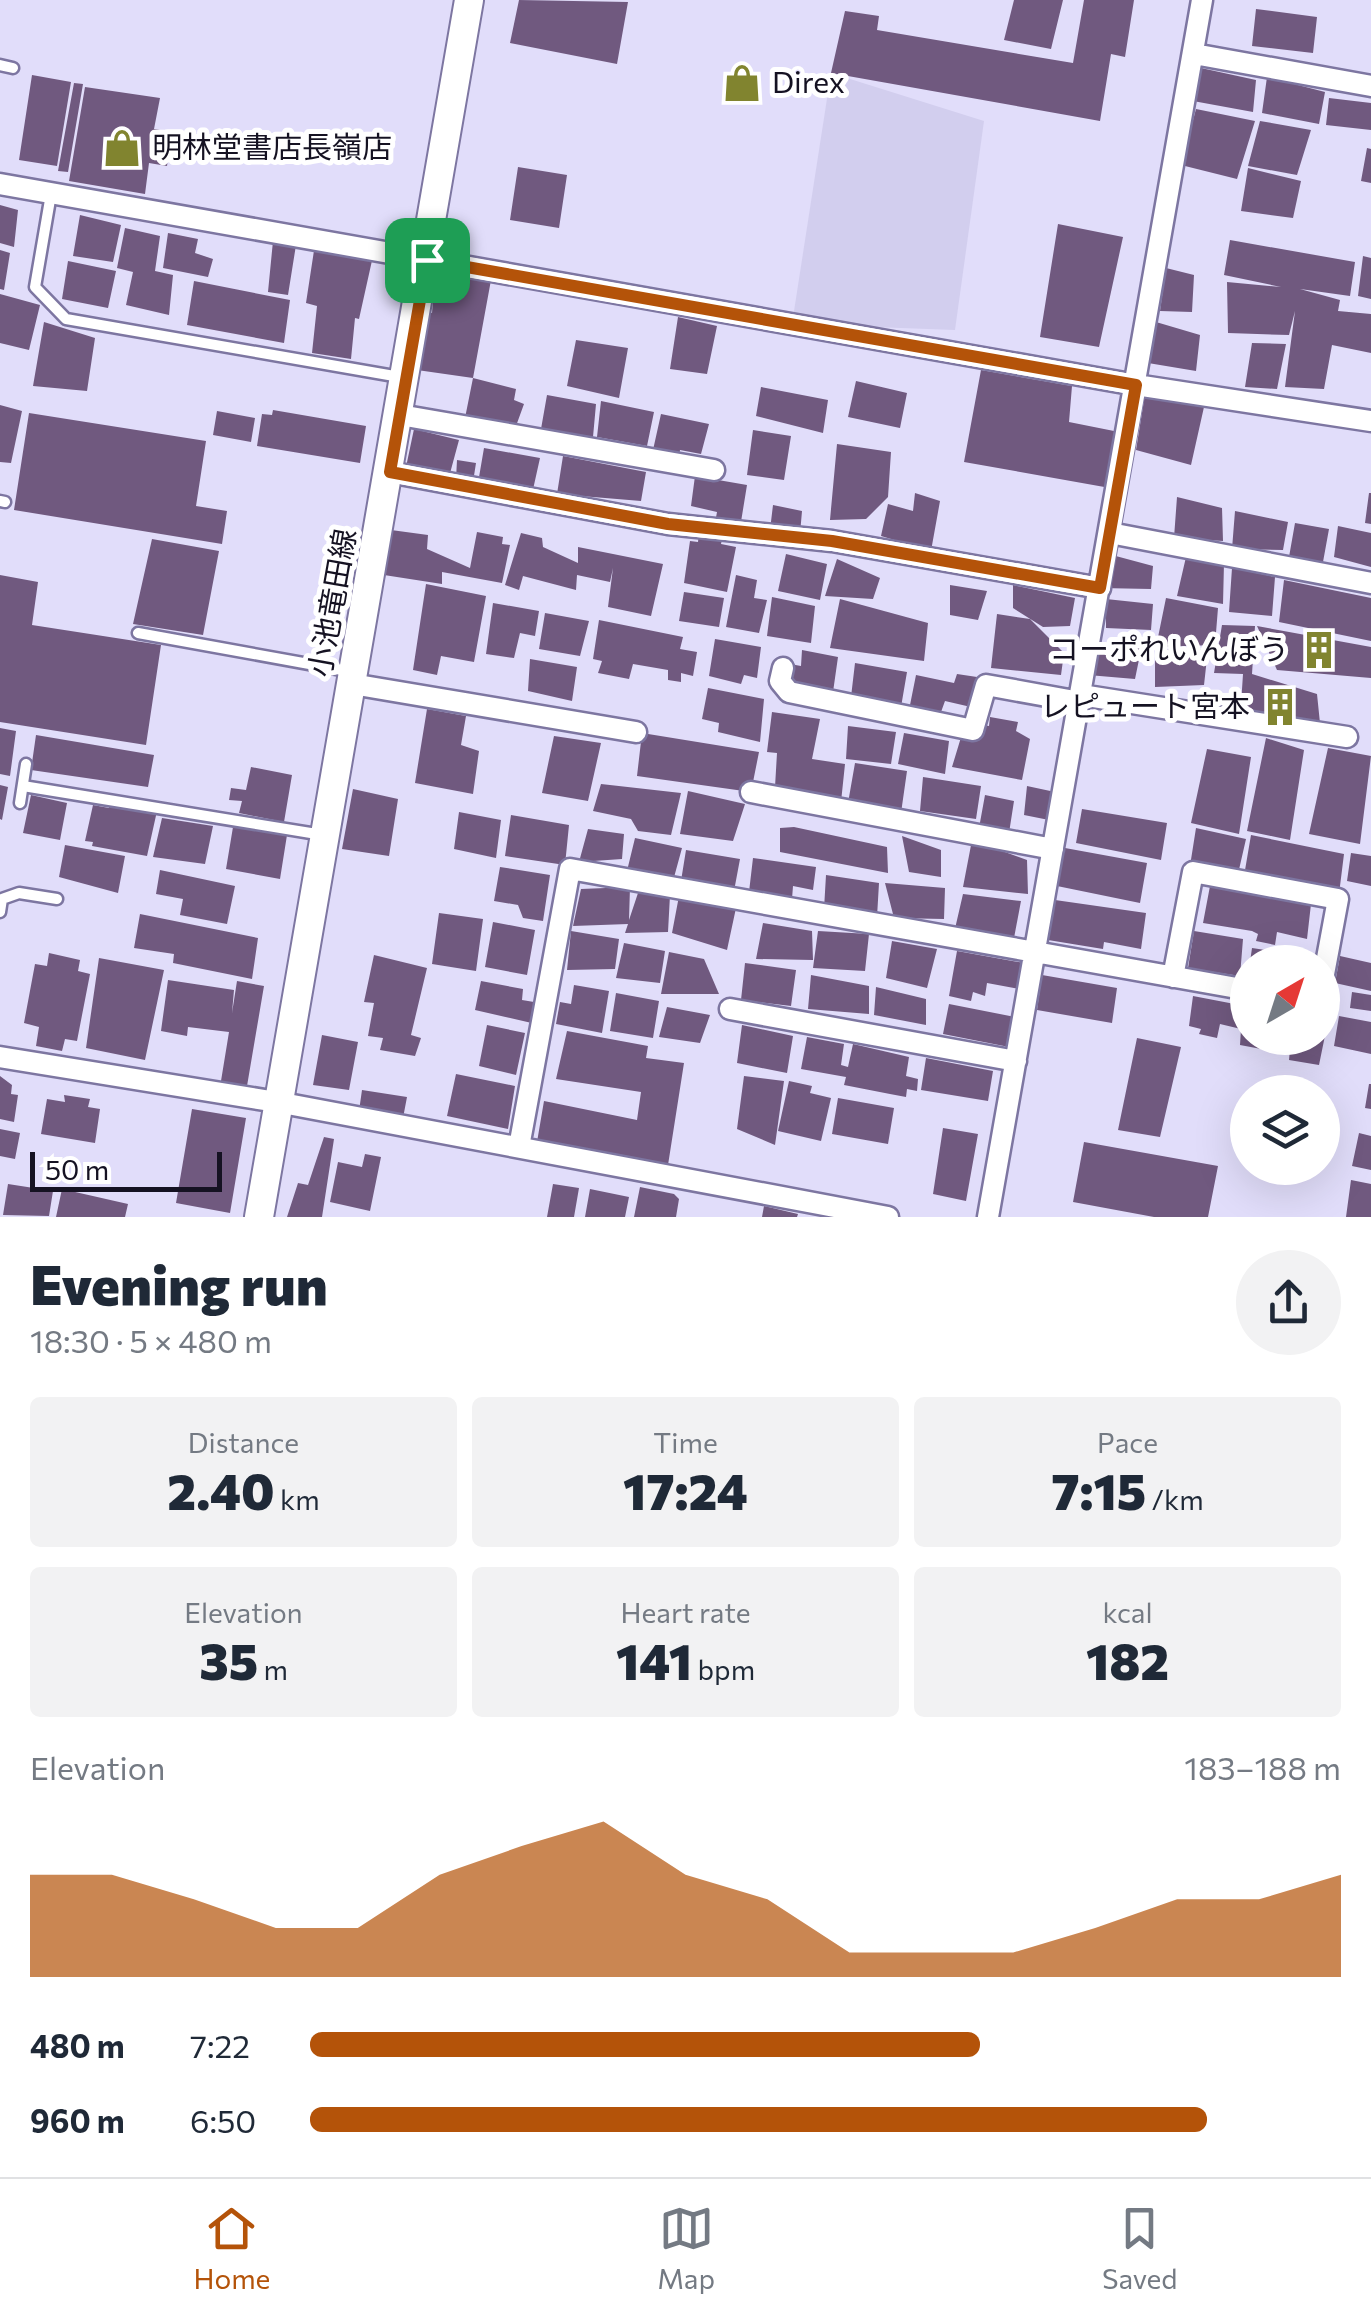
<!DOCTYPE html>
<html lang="en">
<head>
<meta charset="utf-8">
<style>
	:root { --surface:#fff; --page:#f2f2f3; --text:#1f2937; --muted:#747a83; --line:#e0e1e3; --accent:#b45309 }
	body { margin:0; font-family:Commissioner,"Noto Sans JP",sans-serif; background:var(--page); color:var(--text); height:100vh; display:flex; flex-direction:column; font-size:38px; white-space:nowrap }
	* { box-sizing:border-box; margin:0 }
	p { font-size:32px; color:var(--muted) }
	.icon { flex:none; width:55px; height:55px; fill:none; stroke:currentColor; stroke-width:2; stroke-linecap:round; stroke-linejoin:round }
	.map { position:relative; height:1217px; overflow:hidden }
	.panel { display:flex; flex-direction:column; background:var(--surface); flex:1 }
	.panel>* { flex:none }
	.needle { width:65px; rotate:39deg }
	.fabs { position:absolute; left:1230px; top:945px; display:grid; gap:20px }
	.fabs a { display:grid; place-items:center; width:110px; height:110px; border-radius:50%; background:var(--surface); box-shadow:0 10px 40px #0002; font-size:50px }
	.scale { position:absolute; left:30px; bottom:25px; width:192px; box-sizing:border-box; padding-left:10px; border:5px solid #151222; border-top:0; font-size:28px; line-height:35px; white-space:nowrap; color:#151222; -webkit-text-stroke:8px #fff; paint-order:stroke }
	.pin { position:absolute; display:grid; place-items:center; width:85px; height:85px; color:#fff; margin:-42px; border-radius:20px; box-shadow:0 5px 15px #0006 }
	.round { display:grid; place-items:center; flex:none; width:105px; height:105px; border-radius:52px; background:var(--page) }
	.headline { display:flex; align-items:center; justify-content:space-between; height:170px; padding:0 30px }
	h1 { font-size:55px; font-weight:800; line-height:75px }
	.stats { display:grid; grid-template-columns:repeat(3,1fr); gap:15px; height:170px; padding:10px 30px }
	.stats div { display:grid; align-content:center; border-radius:10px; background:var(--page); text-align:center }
	.stats b { font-size:50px; font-weight:800 }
	.stats small { font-size:28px; font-weight:400 }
	.stats p { font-size:28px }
	.chart { height:280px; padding:20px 30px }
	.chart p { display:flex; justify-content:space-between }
	.chart svg { width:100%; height:180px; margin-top:10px; fill:var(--accent); opacity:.7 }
	ul { padding:0 30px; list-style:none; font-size:32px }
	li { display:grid; grid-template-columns:160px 120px 1fr; align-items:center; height:75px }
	li i { height:25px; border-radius:12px; background:var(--accent) }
	.tab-bar { display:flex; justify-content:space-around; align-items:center; height:140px; border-top:2px solid var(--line); background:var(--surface); font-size:28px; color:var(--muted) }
	.tab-bar a { display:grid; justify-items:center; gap:5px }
	.tab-bar .current { color:var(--accent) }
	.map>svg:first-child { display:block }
</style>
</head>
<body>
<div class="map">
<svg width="1371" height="1217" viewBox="0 0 1371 1217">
	<rect width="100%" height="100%" fill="#e1ddfa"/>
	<path fill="#d2ceee" d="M831,73L984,121L955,330L792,324Z"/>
	<path fill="#70597f" d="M519,0L628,2L617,64L510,43Z
		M1014,0H1063L1051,49L1004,40Z
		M1084,0H1134L1125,57L1111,54L1100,121L831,73L845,11L879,16L877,30L1073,63Z
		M1256,9L1317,17L1313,53L1252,46Z
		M1201,68L1256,80L1253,112L1193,101Z
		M32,75L71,82L57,166L19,160Z
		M1267,77L1325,92L1319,124L1262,113Z
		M74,83L83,84L68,172L58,171Z
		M85,87L160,98L154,129L172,132L167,166L149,163L145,194L69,181Z
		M1329,98L1371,103V130L1326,125Z
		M1196,109L1255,121L1237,179L1181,165Z
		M1260,121L1311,130L1297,175L1248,166Z
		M1367,148L1371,149V183L1361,181Z
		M518,167L567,175L559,228L510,220Z
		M1248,168L1301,181L1293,218L1241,211Z
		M0,205L18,210L14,247L0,243Z
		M80,215L121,225L113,262L73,256Z
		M1058,224L1123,237L1099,347L1040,337Z
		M125,228L160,236L155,271L173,275L169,315L126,305L133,272L117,268Z
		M168,233L198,239L195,253L213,259L208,277L163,268Z
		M1230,240L1355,262L1350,296L1300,289L1340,300L1338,311L1371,314V353L1332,345L1324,389L1285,387L1295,311L1289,335L1228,333L1227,282L1281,287L1224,275Z
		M273,241L296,245L288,295L268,292Z
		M315,244L373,256L359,319L355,318L351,359L312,353L317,306L306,303Z
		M0,250L10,253L4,290L0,289Z
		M1363,256L1371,258V299L1358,296Z
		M68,261L116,271L108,308L62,299Z
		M1166,268L1194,275L1192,312L1160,311Z
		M436,270L491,280L473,378L417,370L428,312L432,313Z
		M194,281L290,300L284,343L187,325Z
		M0,294L40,305L29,350L0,343Z
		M678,317L717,326L707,374L670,369Z
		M44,322L95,338L87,391L33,386Z
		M1156,322L1200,335L1196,371L1148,363Z
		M576,340L628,348L619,398L567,386Z
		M1252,343L1286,344L1277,389L1245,387Z
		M981,370L1072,386L1069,422L1119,432L1110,488L964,462Z
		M473,378L516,389L514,400L524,404L516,426L465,418Z
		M856,381L907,393L900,428L848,417Z
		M761,387L828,400L823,433L756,416Z
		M1145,394L1204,407L1191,465L1136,450Z
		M547,395L596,404L593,437L541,429Z
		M601,401L654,412L647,446L597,437Z
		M0,405L22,411L11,463L0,462Z
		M273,410L366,426L360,463L257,446L262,414L272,415Z
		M217,411L255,418L251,442L213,435Z
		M29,413L206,441L196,506L227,511L222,544L14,510Z
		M661,414L709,424L701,454L680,450L679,457L653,450Z
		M414,429L459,440L449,477L406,467Z
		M753,430L791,436L784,480L747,475Z
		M837,444L891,452L888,497L866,519L830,520Z
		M484,448L540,458L532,494L478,483Z
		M563,456L646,472L641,501L557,494Z
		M457,460L476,463L473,482L456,479Z
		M695,476L747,485L740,528L715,523L717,512L691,506Z
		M915,493L940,501L931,551L881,536L888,504L913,511Z
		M1369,493H1371V524L1365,523Z
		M1177,497L1222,508L1223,541L1174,538Z
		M773,505L802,511L800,534L770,530Z
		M1235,511L1288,522L1283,550L1232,549Z
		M1295,523L1329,529L1323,562L1289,557Z
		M1338,526L1371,533V567L1334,557Z
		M391,530L428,535L427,549L470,568L477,532L503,537L502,544L510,545L502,583L442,572V584L384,575Z
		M699,532L723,535L721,544L736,547L727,592L684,583L690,541L698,542Z
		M521,533L542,538L543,547L578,563V547L663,564L651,616L608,607L613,568L610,582L577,575L576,590L523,576L519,590L505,585Z
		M152,539L219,551L203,635L133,624Z
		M786,554L827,564L820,600L778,591Z
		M1112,555L1153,566L1151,589L1100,588Z
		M1186,557L1224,563L1223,604L1177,596Z
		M837,559L880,578L873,599L825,596Z
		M1232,568L1275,577L1272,616L1229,612Z
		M0,575L38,582L32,625L161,645L146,745L0,722Z
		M736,575L757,580L754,598L767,600L759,633L726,627Z
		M1284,580L1371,598V641L1279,622Z
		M426,584L486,596L474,662L441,656L437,675L413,670Z
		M950,585L987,591L978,620L950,615Z
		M1013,585L1075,598L1070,626L1043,627L1013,608Z
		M684,592L724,598L719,627L679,621Z
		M772,597L815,606L811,643L767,636Z
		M1166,598L1218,608L1215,645L1156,647Z
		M840,599L928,623L924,661L830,648Z
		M1106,599L1153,604L1151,630L1106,628Z
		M493,603L539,611L535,636L520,633L514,658L486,654Z
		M545,613L589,621L580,656L539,649Z
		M997,614L1030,619L1064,653L1061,675L991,668Z
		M599,620L683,637L680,649L697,652L693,676L681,673V682L668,680V670L633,664L629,679L598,673L602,661L593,659Z
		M1222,625L1255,626L1252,674L1317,694L1321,733L1240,720L1243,674L1214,673Z
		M1257,626L1371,647V678L1277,670Z
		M715,639L761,647L757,678L744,675L741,684L709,676Z
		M1096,642L1142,645L1135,679L1088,675Z
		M1208,649L1204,685L1155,687V650Z
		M802,650L838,657L833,692L785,682L790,664L801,666Z
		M530,659L577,667L572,701L528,691Z
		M855,663L907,672L901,707L851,697Z
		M957,674L977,677L971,707L945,701L941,712L910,705L916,675L954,683Z
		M708,688L764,699L760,742L718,732L719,723L702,719Z
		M427,709L466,716L461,745L479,751L473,794L415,783Z
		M772,712L820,719L812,759L845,764L841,802L775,787L777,753L767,752Z
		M990,717L1018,722L1016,731L1030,739L1022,780L952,767L962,734L978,724L989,726Z
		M848,726L896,732L891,764L846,759Z
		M0,728L16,731L10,776L0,774Z
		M642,733L759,752L751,792L637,776Z
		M904,733L949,741L945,774L898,764Z
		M36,735L154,755L148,787L31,770Z
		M554,736L601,743L588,801L542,793Z
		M1266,738L1304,750L1290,840L1247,831Z
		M1328,748L1371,756L1360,844L1309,834Z
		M1207,749L1251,757L1239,834L1191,823Z
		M855,763L907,771L901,813L848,803Z
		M251,767L292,775L284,822L239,813L242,801L229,800L231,788L246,790Z
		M923,777L981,786L976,819L920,811Z
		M601,784L681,793L671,835L638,831L631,819L593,811Z
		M0,785L8,787L2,820L0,819Z
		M1027,786L1055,792L1049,820L1024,815Z
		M353,789L398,799L389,856L342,849Z
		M688,791L745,804L733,841L680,834Z
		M31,795L67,803L60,840L23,833Z
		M985,795L1014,801L1009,833L979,828Z
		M109,802L157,811L147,856L92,846L93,842L85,841L93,805L109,808Z
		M1082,809L1167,823L1161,860L1076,843Z
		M459,812L501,820L496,858L454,849Z
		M511,815L569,825L565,865L505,856Z
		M162,818L213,826L205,864L153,857Z
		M233,827L287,835L280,879L226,869Z
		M794,827L887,847L888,873L780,852V828Z
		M1196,828L1246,839L1238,874L1190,866Z
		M588,829L624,834L622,859L579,862Z
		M1251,835L1344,854L1339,894L1244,876Z
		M902,836L941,850V877L909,872Z
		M635,838L682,848L673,881L626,875Z
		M972,840L1027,860L1028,894L963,887Z
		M65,845L125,856L118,893L59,877Z
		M1065,848L1147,863L1140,903L1057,886Z
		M686,850L740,859L734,891L681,881Z
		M1351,853L1371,856V886L1347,881Z
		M753,858L816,867L813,890L793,886L792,899L749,892Z
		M500,867L550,875L543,921L523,918L518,905L494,901Z
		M160,870L235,886L227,924L180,915L183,899L156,894Z
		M826,875L879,883L877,917L824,909Z
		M885,883L945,888L944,919L894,918Z
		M1210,886L1311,904L1307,939L1277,932L1275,945L1256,941L1258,934L1252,931L1203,923Z
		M630,887L629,920L638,893L670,895L668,932L625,933L628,924L573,926L581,889Z
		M963,894L1021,901L1014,938L954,933Z
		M679,896L736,908L727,950L672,933Z
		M1055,900L1146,913L1141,949L1104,942L1103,949L1048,940Z
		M439,913L483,919L476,971L432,964Z
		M140,914L258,938L252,979L173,963L174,954L134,948Z
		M493,922L535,930L527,975L485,967Z
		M763,923L812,931L813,960L756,959Z
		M571,931L619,939L615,969L567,970Z
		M818,931L869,934L865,971L813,968Z
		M1194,931L1243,939L1240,976L1188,968Z
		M892,941L937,949L927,988L886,978Z
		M624,943L665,951L660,983L616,978Z
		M1252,948L1310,957L1309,962H1250Z
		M957,951L1024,963L1019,989L987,983L985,996L973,992L971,1001L949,996Z
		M669,952L704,959L719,994H661Z
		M49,953L80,960L78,971L90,974L77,1041L65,1039L62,1051L36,1046L39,1027L24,1023L35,964L47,966Z
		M374,955L427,968L411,1035L421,1038L415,1056L380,1050L383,1038L368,1036L374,1003L364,1002Z
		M1340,956L1371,963V991L1335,983Z
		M99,958L164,970L145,1060L86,1048Z
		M745,963L796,970L791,1006L741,1000Z
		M811,975L869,986V1014L808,1009Z
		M1042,975L1117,988L1112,1023L1037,1010Z
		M168,980L234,990L232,1013L237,981L264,986L247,1086L221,1081L229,1032L188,1027L187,1036L161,1031Z
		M481,981L523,989L522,1000L540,1003L536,1024L475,1010Z
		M574,985L609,991L602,1033L556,1024L560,1002L571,1004Z
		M876,987L926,999V1025L874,1015Z
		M1352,992L1371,995V1011L1350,1008Z
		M616,993L659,1001L653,1038L610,1031Z
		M1193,996L1245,1006L1248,1038H1280L1278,1052L1240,1045L1241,1029L1220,1024L1217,1038L1199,1034L1201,1029L1189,1026Z
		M949,1004L1015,1017L1009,1047L943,1034Z
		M667,1007L710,1015L700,1043L659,1037Z
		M1322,1015L1329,1016L1319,1065L1289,1060L1291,1038H1322Z
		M1339,1016L1371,1022V1054L1334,1046Z
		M487,1025L525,1033L516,1075L479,1066Z
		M742,1025L793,1036L787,1073L737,1063Z
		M567,1031L648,1046L646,1058L684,1063L668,1165L537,1142L544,1101L637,1120L641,1092L556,1079Z
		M322,1035L358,1042L349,1090L313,1085Z
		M807,1037L844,1044L841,1065L848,1067L853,1044L909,1057L906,1076L918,1079L917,1091L907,1089L906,1097L890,1094L844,1085L846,1077L801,1069Z
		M1137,1038L1181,1047L1160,1137L1118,1130Z
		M926,1058L993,1071L988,1101L921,1090Z
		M456,1074L515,1086L508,1129L447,1116Z
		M0,1076L12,1085L11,1094L18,1095L14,1122L0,1119Z
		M744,1076L784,1081L775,1145L737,1129Z
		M789,1081L812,1086L810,1093L831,1098L821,1141L778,1131Z
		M1369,1084H1371V1109L1365,1108Z
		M362,1090L407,1097L403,1118L359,1111Z
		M64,1095L90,1099L88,1107L100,1109L95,1143L41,1134L47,1099L65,1102Z
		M838,1098L894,1108L888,1144L832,1134Z
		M192,1109L246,1118L230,1213L176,1203Z
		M943,1128L978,1134L966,1201L933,1194Z
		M0,1129L20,1133L15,1159L0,1156Z
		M1359,1133L1371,1136V1170L1352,1166Z
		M324,1137L334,1139L322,1217H287L298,1183L308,1185Z
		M1084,1142L1218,1166L1208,1217H1154L1073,1202Z
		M365,1154L381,1157L370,1211L330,1202L338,1162L362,1167Z
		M1351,1180L1371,1184V1217H1346Z
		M8,1184L53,1191L49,1216L3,1215Z
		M553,1184L579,1188L574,1217H547Z
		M640,1187L674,1194L679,1199L676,1217H634Z
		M62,1189L128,1204L125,1217H56Z
		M590,1189L629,1197L625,1217H585Z
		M764,1206L798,1214L797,1217H762Z"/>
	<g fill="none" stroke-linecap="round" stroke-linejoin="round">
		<g stroke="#7d76a1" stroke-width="15">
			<path id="service" d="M0,65L13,68
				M51,194L35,287L66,319L400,377
				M0,501L5,502
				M138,633L353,672
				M23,786L323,835
				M20,803L26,764
				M0,912L2,899L19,893L57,899"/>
		</g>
		<g stroke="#7d76a1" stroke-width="25">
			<path id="minor" d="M1194,54L1371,86
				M0,184L1136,385L1371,421
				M400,415L714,470
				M389,472L668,524L832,541L1100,588
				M1110,533L1371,583
				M783,668L780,681L789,692L973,730L986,685L1080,702
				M352,684L636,732
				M1081,695L1347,737
				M751,792L1053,849
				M1173,977L1193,872L1338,899L1322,985
				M730,1009L1016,1061
				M0,1057L277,1102L888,1217
				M519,1147L570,869L1248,990
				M988,1217L1202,0"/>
		</g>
		<g stroke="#7d76a1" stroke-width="32">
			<path id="secondary" d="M259,1217L469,0"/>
		</g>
		<use href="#service" stroke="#fff" stroke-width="10"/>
		<use href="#minor" stroke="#fff" stroke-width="20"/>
		<use href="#secondary" stroke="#fff" stroke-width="28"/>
	</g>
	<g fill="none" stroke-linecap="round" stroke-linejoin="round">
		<g stroke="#fff" stroke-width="20">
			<path id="route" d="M427,260L1136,385L1100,588L832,541L668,524L390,472Z"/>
		</g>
		<use href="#route" stroke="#b45309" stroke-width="12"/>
	</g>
	<defs>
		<g id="shop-bare" transform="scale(3)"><path d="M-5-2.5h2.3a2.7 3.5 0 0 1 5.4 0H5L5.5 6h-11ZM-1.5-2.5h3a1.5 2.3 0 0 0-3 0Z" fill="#81842f" stroke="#fff" stroke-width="2.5" paint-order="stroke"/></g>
		<g id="building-bare" transform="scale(3)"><path d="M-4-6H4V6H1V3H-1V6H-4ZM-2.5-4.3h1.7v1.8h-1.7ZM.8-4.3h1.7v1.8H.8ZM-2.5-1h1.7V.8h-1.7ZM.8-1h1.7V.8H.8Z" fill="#81842f" stroke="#fff" stroke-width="2.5" paint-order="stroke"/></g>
	</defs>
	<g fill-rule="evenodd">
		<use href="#shop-bare" x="742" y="83"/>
		<use href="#shop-bare" x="122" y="148"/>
		<use href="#building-bare" x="1319" y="650"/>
		<use href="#building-bare" x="1280" y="707"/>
	</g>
	<g text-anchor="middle" stroke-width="10" stroke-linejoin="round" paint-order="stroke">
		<g font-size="30" fill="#151222" stroke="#fff" text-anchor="start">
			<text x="772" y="93">Direx</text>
			<text x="152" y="158">明林堂書店長嶺店</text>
			<text x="1289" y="660" text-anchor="end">コーポれいんぼう</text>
			<text x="1250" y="717" text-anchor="end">レピュート宮本</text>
		</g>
		<g font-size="30" fill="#151222" stroke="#fff">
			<text transform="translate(333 603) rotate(-80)" y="10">小池竜田線</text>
		</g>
	</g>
</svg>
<div class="fabs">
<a><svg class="needle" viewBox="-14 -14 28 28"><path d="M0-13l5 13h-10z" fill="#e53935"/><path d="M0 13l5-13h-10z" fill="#747a83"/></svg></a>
<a><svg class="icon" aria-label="layers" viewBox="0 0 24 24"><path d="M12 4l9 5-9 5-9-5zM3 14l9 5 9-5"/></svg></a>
</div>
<div class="scale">50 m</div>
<div class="pin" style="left:427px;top:260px;background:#1e9e55"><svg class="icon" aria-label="arrive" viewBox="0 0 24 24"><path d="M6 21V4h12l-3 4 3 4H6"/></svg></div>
</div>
<section class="panel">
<div class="headline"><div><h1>Evening run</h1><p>18:30 · 5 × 480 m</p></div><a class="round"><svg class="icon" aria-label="share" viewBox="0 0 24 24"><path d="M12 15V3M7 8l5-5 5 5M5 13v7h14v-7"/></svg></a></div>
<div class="stats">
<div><p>Distance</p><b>2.40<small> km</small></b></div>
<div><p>Time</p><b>17:24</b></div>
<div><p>Pace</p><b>7:15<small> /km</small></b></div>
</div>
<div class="stats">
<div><p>Elevation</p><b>35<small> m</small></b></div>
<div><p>Heart rate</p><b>141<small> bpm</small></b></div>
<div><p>kcal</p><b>182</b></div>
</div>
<div class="chart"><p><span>Elevation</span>183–188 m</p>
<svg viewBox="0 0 160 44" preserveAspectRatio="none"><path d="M0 44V19L10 19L20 25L30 32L40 32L50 19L60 12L70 6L80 19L90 25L100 38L110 38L120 38L130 32L140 25L150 25L160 19V44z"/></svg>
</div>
<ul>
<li><b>480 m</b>7:22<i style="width:65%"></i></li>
<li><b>960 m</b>6:50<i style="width:87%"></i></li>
</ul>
</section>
<nav class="tab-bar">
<a class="current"><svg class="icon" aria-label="home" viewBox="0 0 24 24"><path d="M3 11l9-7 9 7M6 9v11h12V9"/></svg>Home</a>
<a><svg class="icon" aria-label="map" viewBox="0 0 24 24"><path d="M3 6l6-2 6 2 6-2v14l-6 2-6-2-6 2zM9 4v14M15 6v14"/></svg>Map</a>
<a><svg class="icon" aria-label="saved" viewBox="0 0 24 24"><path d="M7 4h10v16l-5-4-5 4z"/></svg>Saved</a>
</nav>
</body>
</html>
